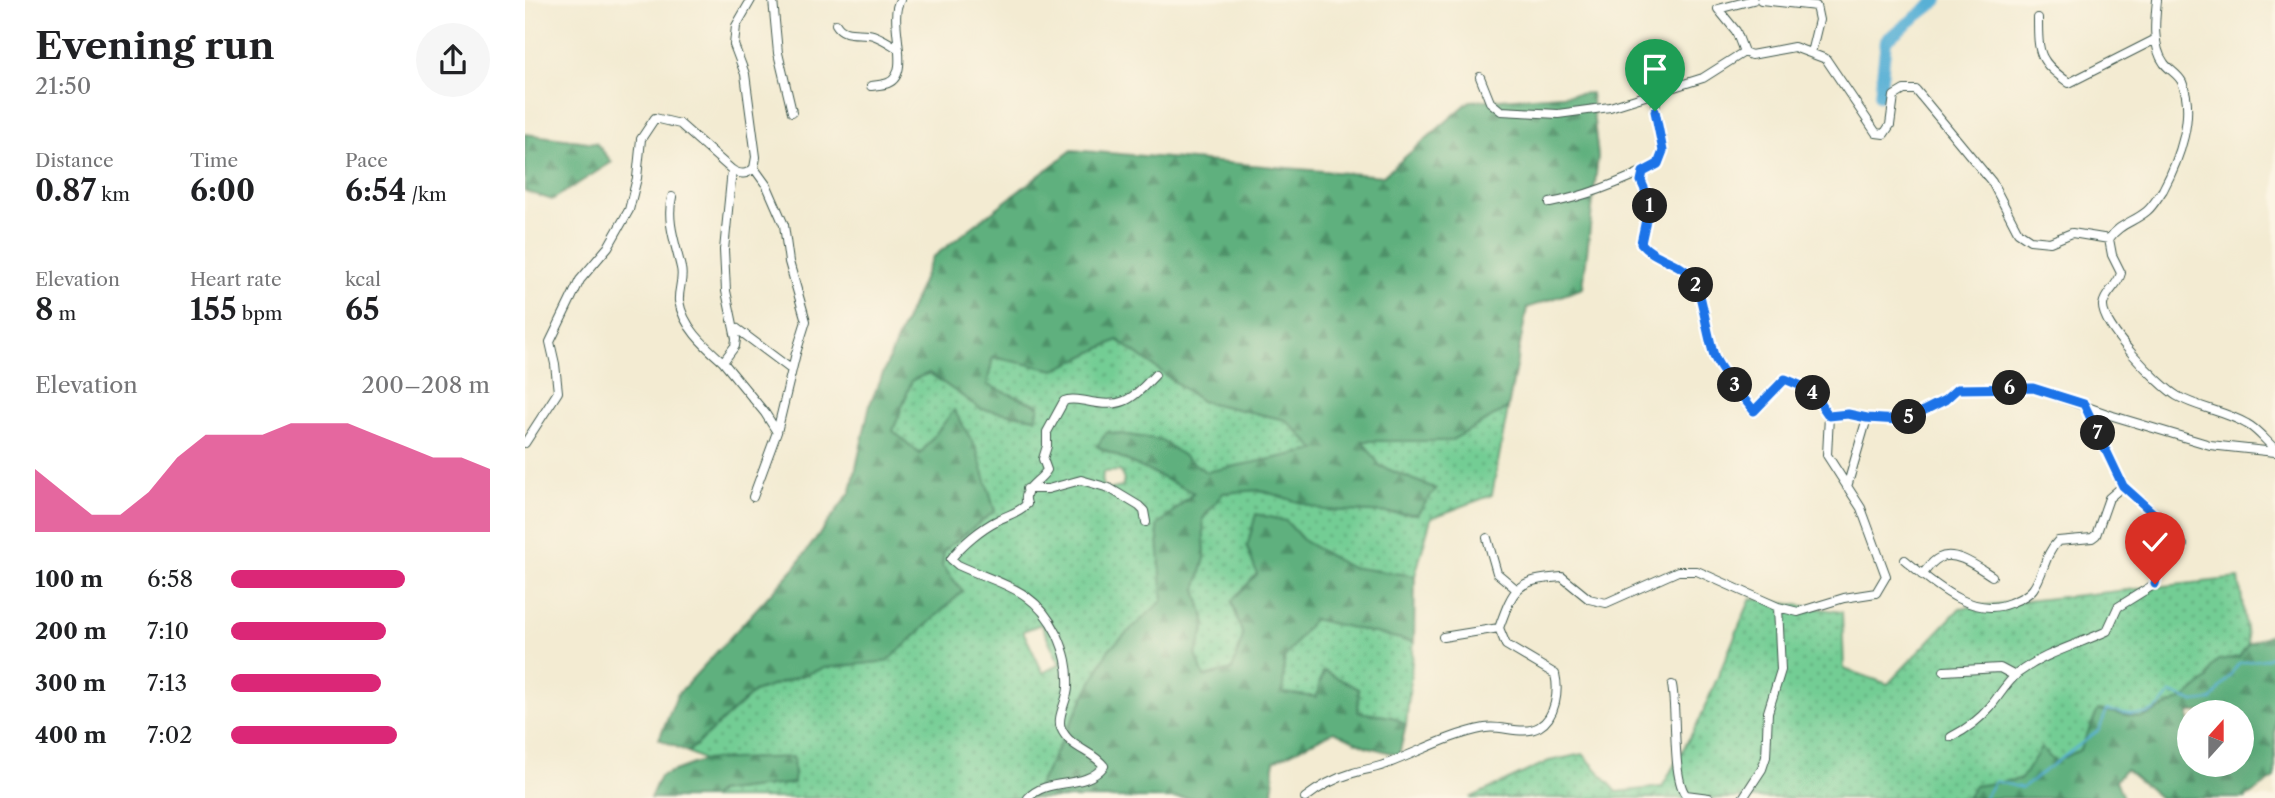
<!DOCTYPE html>
<html lang="en">
<head>
<meta charset="utf-8">
<style>
	:root { --surface:#fff; --page:#f6f6f6; --text:#202124; --muted:#757577; --accent:#db2777 }
	body { margin:0; font-family:"Libre Caslon Text",serif; background:var(--page); color:var(--text); height:100vh; display:flex; flex-direction:column; font-size:26px; white-space:nowrap }
	* { box-sizing:border-box; margin:0 }
	p { font-size:23px; color:var(--muted) }
	.icon { flex:none; width:38px; height:38px; fill:none; stroke:currentColor; stroke-width:2; stroke-linecap:round; stroke-linejoin:round }
	.map { position:relative; flex:1; overflow:hidden }
	.details { display:flex; flex-direction:column; background:var(--surface); width:525px }
	.details>* { flex:none }
	.needle { width:46px; rotate:21deg }
	.tools { position:absolute; left:1652px; top:700px; display:grid; gap:14px }
	.tools a { display:grid; place-items:center; width:77px; height:77px; border-radius:50%; background:var(--surface); box-shadow:0 7px 28px #0002; font-size:35px }
	.pin { position:absolute; display:grid; place-items:center; width:60px; height:60px; color:#fff; margin:-72px -30px; border-radius:50% 50% 50% 0; rotate:-45deg; box-shadow:0 0 7px #0007 }
	.pin .icon { rotate:45deg }
	.km { position:absolute; width:35px; height:35px; margin:-18px; border-radius:50%; background:#222; color:#fff; font-size:19px; line-height:35px; text-align:center }
	.round { display:grid; place-items:center; flex:none; width:74px; height:74px; border-radius:37px; background:var(--page) }
	.headline { display:flex; align-items:center; justify-content:space-between; height:119px; padding:0 35px }
	h1 { font-size:38px; font-weight:800; line-height:52px }
	.metrics { display:grid; grid-template-columns:repeat(3,1fr); gap:10px; height:119px; padding:7px 35px }
	.metrics div { display:grid; align-content:center }
	.metrics b { font-size:30px; font-weight:800 }
	.metrics small { font-size:19px; font-weight:400 }
	.metrics p { font-size:19px }
	.chart { height:196px; padding:14px 35px }
	.chart p { display:flex; justify-content:space-between }
	.chart svg { width:100%; height:126px; margin-top:7px; fill:var(--accent); opacity:.7 }
	ul { padding:0 35px; list-style:none; font-size:23px }
	li { display:grid; grid-template-columns:112px 84px 1fr; align-items:center; height:52px }
	li i { height:18px; border-radius:9px; background:var(--accent) }
	main { display:flex; flex:1; min-height:0 }
	.map>svg:first-child { display:block }
</style>
</head>
<body>
<main>
<section class="details">
<div class="headline"><div><h1>Evening run</h1><p>21:50</p></div><a class="round"><svg class="icon" aria-label="share" viewBox="0 0 24 24"><path d="M12 15V3M7 8l5-5 5 5M5 13v7h14v-7"/></svg></a></div>
<div class="metrics">
<div><p>Distance</p><b>0.87<small> km</small></b></div>
<div><p>Time</p><b>6:00</b></div>
<div><p>Pace</p><b>6:54<small> /km</small></b></div>
</div>
<div class="metrics">
<div><p>Elevation</p><b>8<small> m</small></b></div>
<div><p>Heart rate</p><b>155<small> bpm</small></b></div>
<div><p>kcal</p><b>65</b></div>
</div>
<div class="chart"><p><span>Elevation</span>200–208 m</p>
<svg viewBox="0 0 160 44" preserveAspectRatio="none"><path d="M0 44V22L10 30L20 38L30 38L40 30L50 18L60 10L70 10L80 10L90 6L100 6L110 6L120 10L130 14L140 18L150 18L160 22V44z"/></svg>
</div>
<ul>
<li><b>100 m</b>6:58<i style="width:67%"></i></li>
<li><b>200 m</b>7:10<i style="width:60%"></i></li>
<li><b>300 m</b>7:13<i style="width:58%"></i></li>
<li><b>400 m</b>7:02<i style="width:64%"></i></li>
</ul>
</section>
<div class="map">
<svg width="1750" height="798" viewBox="0 0 1750 798">
	<defs>
		<pattern id="grass-dots" width="8" height="8" patternUnits="userSpaceOnUse" patternTransform="scale(1.75)"><rect width="8" height="8" fill="#73cd94"/><path d="M2 2h.1M6 6h.1" fill="none" stroke="#5ea87a" stroke-width="1.8" stroke-linecap="round"/></pattern>
		<pattern id="forest-firs" width="22" height="20" patternUnits="userSpaceOnUse" patternTransform="scale(1.75)"><rect width="22" height="20" fill="#5eb07e"/><path d="M5 1l3.5 6h-7zM16 11l3.5 6h-7z" fill="#4d9068"/></pattern>
	</defs>
	<rect width="100%" height="100%" fill="#fcf5e5"/>
	<filter id="ink" filterUnits="userSpaceOnUse"><feTurbulence type="fractalNoise" baseFrequency=".0143" numOctaves="2"/><feDisplacementMap in="SourceGraphic" scale="14" xChannelSelector="R" yChannelSelector="G"/><feConvolveMatrix kernelMatrix="1 2 1 2 8 2 1 2 1" color-interpolation-filters="sRGB"/></filter>
	<filter id="wash" filterUnits="userSpaceOnUse"><feTurbulence type="fractalNoise" baseFrequency=".00686" numOctaves="4" result="noise"/><feDisplacementMap in="SourceGraphic" scale="28" xChannelSelector="R" yChannelSelector="G"/><feGaussianBlur stdDeviation="1.57" result="paint"/><feColorMatrix in="noise" values="0 0 0 0 0 0 0 0 0 0 0 0 0 0 0 0 0 1.4 0 .05"/><feComposite in="paint" operator="in"/></filter>
	<g filter="url(#wash)">
		<rect width="100%" height="100%" fill="#f3ebd2"/>
		<path fill="url(#grass-dots)" stroke="#498564" stroke-width="2" fill-rule="evenodd" d="M593,340L676,401L761,420L792,450L681,472L636,440L582,432L573,447L669,492L632,526L639,600L584,649L507,798H187L192,792L269,783L268,758L179,760L163,752L229,692L299,668L363,661L417,566L419,550L470,511L429,411L395,454L368,431L387,380L404,373L456,409L511,418L514,405L461,385L468,357L530,370ZM595,471L599,480L597,487L583,490L577,484L578,472ZM516,624L535,664L518,673L498,631Z
			M983,408L967,495L906,518L890,576L824,567L779,541L761,521L722,547L732,574L707,602L718,636L707,670L679,677L671,654L681,624L671,590L680,558L678,519L698,493L735,490L799,510L892,514L911,489L855,466L837,441H925Z
			M1714,578L1723,644L1714,657L1694,660L1687,667L1683,679L1662,697L1616,718L1574,710L1555,750L1531,764L1496,779L1450,786L1442,798H945L1024,761L1058,754L1092,792L1137,787L1175,719L1226,598L1317,612L1319,669L1363,684L1435,608Z
			M788,619L889,642L881,725L867,717L832,712L798,671L791,697L757,693L759,659Z"/>
		<path fill="url(#forest-firs)" stroke="#3e7659" stroke-width="2" fill-rule="evenodd" d="M1066,93L1073,157L1058,288L1002,308L983,408L925,441H838L855,466L911,489L892,514L799,510L735,490L698,493L678,519L680,558L671,590L681,624L671,654L679,677L707,670L718,636L707,601L732,574L722,547L731,514L761,521L779,541L824,567L890,576L889,642L788,619L759,659L758,693L791,697L799,671L834,689L833,712L867,717L881,725L874,755L840,746L809,731L749,761L748,798H507L584,649L638,600L632,526L669,493L572,446L582,432L636,440L681,472L791,450L761,420L676,401L593,340L530,370L468,357L462,385L514,406L511,418L456,409L404,373L387,380L368,431L395,454L429,410L451,448L470,511L419,550L417,566L438,591L363,661L299,668L229,692L163,752L134,739L152,695L270,567L326,491L345,404L407,258L547,150L858,176L945,101Z
			M0,134L71,143L87,162L27,200L0,191Z
			M1750,632V778L1720,798H1635L1600,769L1591,780L1598,798H1442L1450,786L1496,779L1516,748L1530,762L1555,750L1573,710L1617,718L1662,697L1683,679L1687,667L1694,660L1714,657L1723,644ZM1664,712H1717V765H1664Z
			M268,757L269,783L192,792L187,798H125L135,776L179,760Z"/>
		<g fill="none" stroke-linecap="round" stroke-linejoin="round">
			<path stroke="#58b0d5" stroke-width="2" d="M1459,798L1470,781L1497,788L1574,730L1582,710C1613,715 1626,722 1646,693L1669,702L1687,700L1714,663L1740,659L1750,654"/>
			<path stroke="#58b0d5" stroke-width="12" d="M1355,96L1361,40L1413,0"/>
		</g>
	</g>
	<g filter="url(#ink)">
		<g fill="none" stroke-linecap="round" stroke-linejoin="round">
			<g stroke="#3f574c" stroke-width="10">
				<path id="minor" d="M248,0L253,53L267,112
					M1228,0L1193,9L1211,31L1219,52L1226,55L1269,47L1301,59L1351,133L1359,134L1365,125L1369,96L1379,90H1391L1467,182L1493,232L1505,240L1525,242L1547,233L1584,239
					M1236,0L1291,6L1294,20L1286,53
					M1632,0C1630,19 1627,47 1639,63C1644,70 1653,74 1657,82C1671,115 1654,160 1638,190C1633,197 1628,206 1622,211C1609,222 1594,224 1584,239L1587,255L1596,273C1593,286 1580,292 1578,305C1576,326 1634,385 1652,396C1673,408 1700,411 1722,424C1732,429 1741,441 1750,449
					M1513,18C1513,55 1514,61 1544,83L1631,39
					M311,24C319,38 335,31 348,35C357,38 366,44 374,49
					M955,77L965,102L976,111L1033,114L1085,107L1178,78L1219,52
					M346,86C351,85 358,85 363,83C388,73 362,20 375,0
					M229,168L242,186L259,225L264,262L281,321L271,353L252,432
					M207,170L199,250L201,291L211,339L210,346L198,362L240,413L252,432L228,497
					M1118,171L1116,181L1125,201L1116,242C1130,260 1155,261 1169,279C1176,288 1183,341 1190,358C1199,377 1217,395 1229,411L1260,379L1286,390L1304,416
					M147,197C141,221 151,245 156,268C159,279 153,289 154,301C158,327 180,346 198,362
					M1025,203C1063,196 1099,181 1133,164L1138,151L1130,111L1132,92
					M211,328L267,370
					M1559,404L1598,486L1645,526L1658,545
					M0,443L33,392L30,364L25,342L55,280L83,247L104,210L112,178L116,139L130,118L155,124L207,170C216,175 221,175 229,168L231,157L220,74L209,45L211,26L226,0
					M1322,487L1342,418
					M502,489H523L556,480L584,488L614,506L619,511L621,522
					M962,538L972,573L991,589
					M1380,560C1408,583 1447,619 1485,603C1493,600 1503,596 1508,589C1519,574 1519,555 1533,541L1567,538L1571,535L1584,498L1598,486
					M1397,575C1402,569 1407,561 1414,558C1430,549 1454,568 1467,576
					M918,637L974,628
					M1419,671L1475,668L1490,676
					M1147,685C1152,709 1147,780 1161,795L1184,798
					M1426,737C1440,730 1455,719 1465,707C1474,696 1482,682 1493,673C1520,653 1552,645 1582,631L1593,607L1630,584L1636,555L1649,532
					M503,798C523,776 559,791 579,766C567,750 545,749 536,728C531,717 543,700 543,687C544,667 540,652 532,634C509,587 476,585 433,565L426,559C437,544 457,528 473,520C485,514 493,513 502,504C496,488 514,483 522,470L518,459L522,446V432L539,401C546,398 554,400 561,401C598,409 605,401 630,375
					M780,798C794,787 811,778 828,773C840,769 853,768 864,763C898,750 924,735 960,728C977,725 998,736 1014,727C1031,717 1034,691 1030,674L981,645L974,628C989,586 992,580 1037,577L1064,599L1081,603L1153,571H1172L1253,607L1273,612L1319,598L1351,593L1361,576L1336,508L1302,455L1304,416L1323,414L1342,418L1374,420L1388,417L1420,400L1432,389L1508,388L1588,416L1685,445L1750,452
					M1218,798L1237,769L1241,757L1243,712L1256,670L1253,607"/>
			</g>
			<use href="#minor" stroke="#fff" stroke-width="8"/>
		</g>
	</g>
	<g fill="none" stroke-linecap="round" stroke-linejoin="round" filter="url(#ink)">
		<g stroke="#fff" stroke-width="14">
			<path id="route" d="M1130,111L1138,151L1133,164L1118,172L1116,181L1125,201L1116,243C1130,260 1155,261 1169,279C1176,288 1183,341 1190,358C1199,377 1217,395 1229,411L1260,379L1286,390L1304,416L1323,414L1342,418L1374,420L1388,416L1420,400L1432,389L1508,388L1559,404L1598,486L1649,532L1636,555L1630,584"/>
		</g>
		<use href="#route" stroke="#1a73e8" stroke-width="9"/>
	</g>
</svg>
<div class="tools">
<a><svg class="needle" viewBox="-14 -14 28 28"><path d="M0-13l5 13h-10z" fill="#e53935"/><path d="M0 13l5-13h-10z" fill="#757577"/></svg></a>
</div>
<div class="pin" style="left:1130px;top:111px;background:#1e9e55"><svg class="icon" aria-label="arrive" viewBox="0 0 24 24"><path d="M6 21V4h12l-3 4 3 4H6"/></svg></div>
<div class="pin" style="left:1630px;top:584px;background:#d93025"><svg class="icon" aria-label="check" viewBox="0 0 24 24"><path d="M5 12l5 5 9-10"/></svg></div>
<b class="km" style="left:1125px;top:206px">1</b>
<b class="km" style="left:1171px;top:285px">2</b>
<b class="km" style="left:1210px;top:385px">3</b>
<b class="km" style="left:1288px;top:393px">4</b>
<b class="km" style="left:1384px;top:417px">5</b>
<b class="km" style="left:1485px;top:388px">6</b>
<b class="km" style="left:1573px;top:433px">7</b>
</div>
</main>
</body>
</html>
